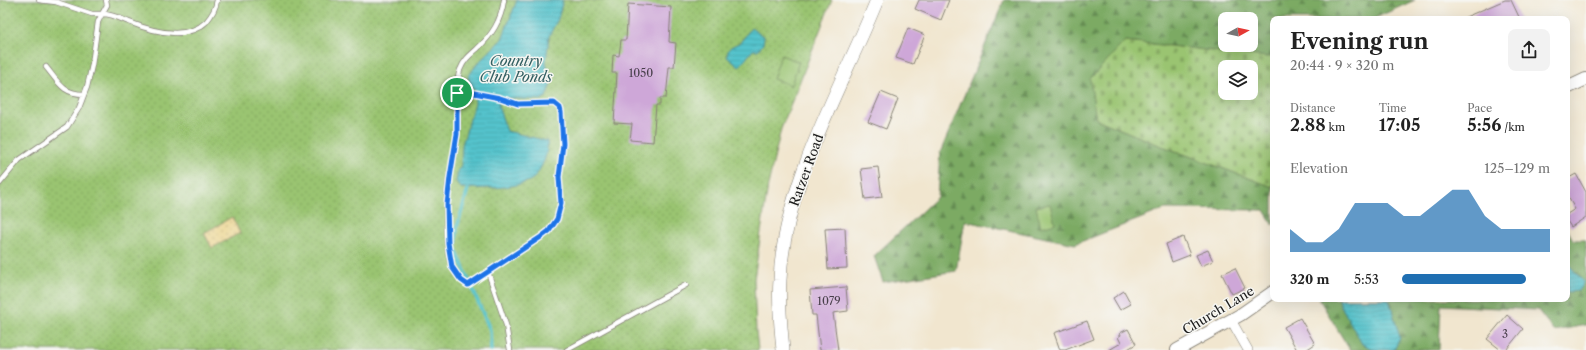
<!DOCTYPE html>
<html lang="en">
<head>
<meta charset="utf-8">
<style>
	:root { --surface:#fff; --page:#f2f2f2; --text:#222; --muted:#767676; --accent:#1f6fb2 }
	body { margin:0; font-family:"Libre Caslon Text",serif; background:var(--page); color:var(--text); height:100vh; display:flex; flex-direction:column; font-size:15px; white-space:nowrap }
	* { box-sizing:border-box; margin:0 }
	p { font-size:13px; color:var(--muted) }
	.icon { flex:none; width:22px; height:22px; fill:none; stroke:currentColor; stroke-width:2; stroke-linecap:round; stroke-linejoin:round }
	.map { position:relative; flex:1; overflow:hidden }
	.drawer { position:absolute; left:1270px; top:16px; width:300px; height:286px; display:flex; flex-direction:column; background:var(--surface); border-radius:8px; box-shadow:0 4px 16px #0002 }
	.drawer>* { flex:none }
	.needle { width:26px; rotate:82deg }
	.fabs { position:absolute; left:1218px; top:12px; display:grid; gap:8px }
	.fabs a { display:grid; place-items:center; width:40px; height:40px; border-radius:8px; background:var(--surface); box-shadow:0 4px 16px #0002; font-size:20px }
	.pin { position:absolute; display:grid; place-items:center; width:34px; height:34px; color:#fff; margin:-17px; border:2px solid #fff; border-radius:50%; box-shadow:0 1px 4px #0007 }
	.round { display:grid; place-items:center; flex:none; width:42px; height:42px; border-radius:8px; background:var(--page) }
	.head { display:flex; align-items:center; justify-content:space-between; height:68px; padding:0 20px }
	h1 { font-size:22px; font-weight:700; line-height:30px }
	.stats { display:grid; grid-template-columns:repeat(3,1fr); gap:6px; height:68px; padding:4px 20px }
	.stats div { display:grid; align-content:center }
	.stats b { font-size:17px; font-weight:700 }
	.stats small { font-size:11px; font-weight:400 }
	.stats p { font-size:11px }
	.chart { height:112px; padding:8px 20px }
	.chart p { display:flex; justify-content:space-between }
	.chart svg { width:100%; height:72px; margin-top:4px; fill:var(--accent); opacity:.7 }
	ul { padding:0 20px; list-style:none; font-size:13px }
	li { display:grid; grid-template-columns:64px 48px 1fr; align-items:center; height:30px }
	li i { height:10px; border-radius:5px; background:var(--accent) }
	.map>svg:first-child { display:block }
</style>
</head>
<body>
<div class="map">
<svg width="1586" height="350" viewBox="0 0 1586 350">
	<defs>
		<pattern id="grass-dots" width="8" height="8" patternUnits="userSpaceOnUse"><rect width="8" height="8" fill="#9ac471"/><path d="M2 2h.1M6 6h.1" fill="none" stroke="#84a861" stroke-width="1.8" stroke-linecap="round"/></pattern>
		<pattern id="forest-firs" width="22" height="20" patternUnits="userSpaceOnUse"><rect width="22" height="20" fill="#7baa63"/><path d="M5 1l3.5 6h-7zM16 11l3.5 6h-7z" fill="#648a51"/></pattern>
		<pattern id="sand-dots" width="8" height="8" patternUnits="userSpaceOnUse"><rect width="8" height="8" fill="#eeda9e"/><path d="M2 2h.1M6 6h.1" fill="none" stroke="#ccba88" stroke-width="1.8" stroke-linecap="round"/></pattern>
		<pattern id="cemetery-stones" width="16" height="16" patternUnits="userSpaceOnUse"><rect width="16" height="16" fill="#9ac471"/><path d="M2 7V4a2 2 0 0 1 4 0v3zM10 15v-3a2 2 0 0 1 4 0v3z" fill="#84a861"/></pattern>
		<pattern id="water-rules" width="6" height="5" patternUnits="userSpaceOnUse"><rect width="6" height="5" fill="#55c3cc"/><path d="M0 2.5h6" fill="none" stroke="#49a7af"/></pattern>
	</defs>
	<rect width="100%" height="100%" fill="#f6f6f2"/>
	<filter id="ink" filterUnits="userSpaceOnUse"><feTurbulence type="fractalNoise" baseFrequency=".025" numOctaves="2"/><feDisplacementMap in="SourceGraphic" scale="8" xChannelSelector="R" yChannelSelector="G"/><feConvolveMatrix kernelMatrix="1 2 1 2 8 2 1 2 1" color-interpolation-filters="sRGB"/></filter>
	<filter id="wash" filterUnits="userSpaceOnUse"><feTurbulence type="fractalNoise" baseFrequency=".012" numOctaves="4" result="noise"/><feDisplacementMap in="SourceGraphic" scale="16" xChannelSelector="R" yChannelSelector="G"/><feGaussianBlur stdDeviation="0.9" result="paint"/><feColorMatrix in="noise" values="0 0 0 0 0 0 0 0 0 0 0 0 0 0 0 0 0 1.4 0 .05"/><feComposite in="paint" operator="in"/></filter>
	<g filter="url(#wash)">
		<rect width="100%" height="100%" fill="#f1e6cf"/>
		<path fill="url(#grass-dots)" stroke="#5b7046" d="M0,0H832L781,129L768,185L754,279L756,331L758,350H0Z"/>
		<path fill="url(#forest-firs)" stroke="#4c6340" fill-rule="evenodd" d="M1004,0H1415L1373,19H1273V56L1267,57L1125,41L1096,119L1154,143L1273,187V225L1264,210L1165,209L1075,244L965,221L956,271L883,282L874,256L937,197L940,153ZM1225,19H1251V45H1225Z
			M1567,229L1573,240H1586V325L1554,331L1538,310L1441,305L1439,350H1350L1319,299H1567Z"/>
		<path fill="url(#sand-dots)" stroke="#857b5d" d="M232,217L240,233L212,248L204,233Z"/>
		<path fill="url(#cemetery-stones)" stroke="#5b7046" fill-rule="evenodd" d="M1125,41L1267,57L1273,56V187L1154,143L1096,119L1090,79ZM1225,67H1251V93H1225Z"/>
		<path fill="#9ac471" stroke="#5b7046" d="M781,55L799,62L791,85L773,79Z
			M1050,204L1055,223L1041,227L1036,207Z"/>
		<path fill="url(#water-rules)" stroke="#387074" d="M517,0H563L558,19L549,36L546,62L551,84L546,97L541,100L500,98L498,106L507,131L547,141C548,149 546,158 542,165C540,169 537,175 534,178C520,189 479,189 461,188L456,182L458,171L461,165L462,145L475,103L474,90L470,84L468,77L477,64L502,39Z
			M751,28L764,37L763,44L758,50H753L739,67L727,57C728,46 731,47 739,43C743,40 748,32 751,28Z
			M1567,265H1569L1584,282L1578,291L1567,292Z
			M1339,299H1389L1400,338L1394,350H1375L1362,344L1340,304Z"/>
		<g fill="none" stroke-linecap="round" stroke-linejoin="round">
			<path stroke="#55c3cc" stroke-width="3.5" d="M468,189L457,227L456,250L490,330L491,350"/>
		</g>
		<g id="blocks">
			<path fill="#cea7d8" d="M919,0H949L941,20L915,9Z
				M1505,0H1511L1520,19H1461Z
				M628,4L671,7L669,42L676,43L674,67H669L666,98H660V105H656L653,142L630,140L632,124L614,123L617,73H612L613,55L619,56L621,40H626Z
				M908,28L925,35L913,64L896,58Z
				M881,92L898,99L886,129L868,122Z
				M878,167L882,197L865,199L861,169Z
				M1576,174L1586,192V217L1571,227L1567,221V214L1575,209L1567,195V179Z
				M845,228L847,268L828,269L825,229Z
				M1183,237L1190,255L1172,262L1166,244Z
				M1208,250L1213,261L1201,266L1196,255Z
				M1235,268L1245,288L1232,294L1222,274Z
				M846,287L848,311L833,313L838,350H820L816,315H812L810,290Z
				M1124,291L1131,304L1120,310L1113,298Z
				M1507,315L1523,329L1506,350H1501L1487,339Z
				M1300,318L1315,344L1306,350H1297L1284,327Z
				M1087,321L1094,339L1065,350H1060L1054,333Z
				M1128,329L1136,344L1126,350H1109L1121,343L1118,337L1121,335L1120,333Z"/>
		</g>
	</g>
	<g filter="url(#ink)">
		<use href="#blocks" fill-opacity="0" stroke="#868176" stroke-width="1"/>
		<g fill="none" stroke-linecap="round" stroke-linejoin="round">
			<g stroke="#868176" stroke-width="6">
				<path id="lane" d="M39,0L56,2L92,14H102L107,5L106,0
					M46,67C59,83 63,94 84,94
					M457,93H474L500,98L518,104L554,103L560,108L561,112L563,144L559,177L561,203L557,219L549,231L541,237L468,285C461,280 456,275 452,267C444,247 446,201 449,179C452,164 456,149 457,134C460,113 453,90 460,70C464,60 469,56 477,49C492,35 501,21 504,0
					M0,183L19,160L67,127L79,108L87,87L92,65L98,22L102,14C113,14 119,18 129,22C151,31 186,41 206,22C212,15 216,9 217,0
					M488,272L506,325L510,350
					M567,350L686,285"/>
			</g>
			<g stroke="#868176" stroke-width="10">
				<path id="street" d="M1231,320L1248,350"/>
			</g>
			<g stroke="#868176" stroke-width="14">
				<path id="secondary" d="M1567,88L1586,79
					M1177,350L1240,315L1273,292"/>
			</g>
			<g stroke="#868176" stroke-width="14">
				<path id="primary" d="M783,350C781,327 778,303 780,280C784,183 841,89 877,0"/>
			</g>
			<use href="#lane" stroke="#fff" stroke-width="4.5"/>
			<use href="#street" stroke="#fff" stroke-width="9"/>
			<use href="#secondary" stroke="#fff" stroke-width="12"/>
			<use href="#primary" stroke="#fff" stroke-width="13"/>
		</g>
	</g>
	<g fill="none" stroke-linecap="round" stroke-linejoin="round" filter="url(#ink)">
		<g stroke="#fff" stroke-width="8">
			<path id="route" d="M457,93H474L500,98L518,104L554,103L560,108L561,112L563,144L559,177L561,203L557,219L549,231L541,237L468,285L461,280L452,267L448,243L447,205L450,177L457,134Z"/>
		</g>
		<use href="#route" stroke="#1a73e8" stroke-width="5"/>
	</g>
	<g text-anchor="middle" stroke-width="3" stroke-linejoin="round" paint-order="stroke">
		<g font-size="11" fill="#483f4b">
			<text x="641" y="77">1050</text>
			<text x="829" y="305">1079</text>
			<text x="1505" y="338">3</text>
		</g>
		<g font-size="13" fill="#1c1c1c" stroke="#f6f6f2">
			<text transform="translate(806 170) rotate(-70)" y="5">Ratzer Road</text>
			<text transform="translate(1218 310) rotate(-31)" y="5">Church Lane</text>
		</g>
		<g font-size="14" font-style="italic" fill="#335f62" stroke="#f6f6f2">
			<text x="516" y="66">Country<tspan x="516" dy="16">Club Ponds</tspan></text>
		</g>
	</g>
</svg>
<div class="fabs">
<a><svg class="needle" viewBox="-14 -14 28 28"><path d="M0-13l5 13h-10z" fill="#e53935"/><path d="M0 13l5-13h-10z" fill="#767676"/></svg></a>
<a><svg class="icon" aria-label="layers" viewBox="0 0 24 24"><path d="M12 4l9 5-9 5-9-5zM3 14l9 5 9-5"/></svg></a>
</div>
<div class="pin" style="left:457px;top:93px;background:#1e9e55"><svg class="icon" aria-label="arrive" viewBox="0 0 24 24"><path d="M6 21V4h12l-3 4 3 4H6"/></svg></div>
<section class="drawer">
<div class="head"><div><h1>Evening run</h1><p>20:44 · 9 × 320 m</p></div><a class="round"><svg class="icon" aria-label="share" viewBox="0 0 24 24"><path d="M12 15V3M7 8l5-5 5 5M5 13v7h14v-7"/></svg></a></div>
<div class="stats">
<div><p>Distance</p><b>2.88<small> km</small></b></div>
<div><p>Time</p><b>17:05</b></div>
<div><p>Pace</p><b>5:56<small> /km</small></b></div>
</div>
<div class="chart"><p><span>Elevation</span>125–129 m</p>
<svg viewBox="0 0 160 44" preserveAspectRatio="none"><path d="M0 44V30L10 38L20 38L30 30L40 14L50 14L60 14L70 22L80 22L90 14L100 6L110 6L120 22L130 30L140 30L150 30L160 30V44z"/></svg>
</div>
<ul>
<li><b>320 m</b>5:53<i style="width:84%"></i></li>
</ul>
</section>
</div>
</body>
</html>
